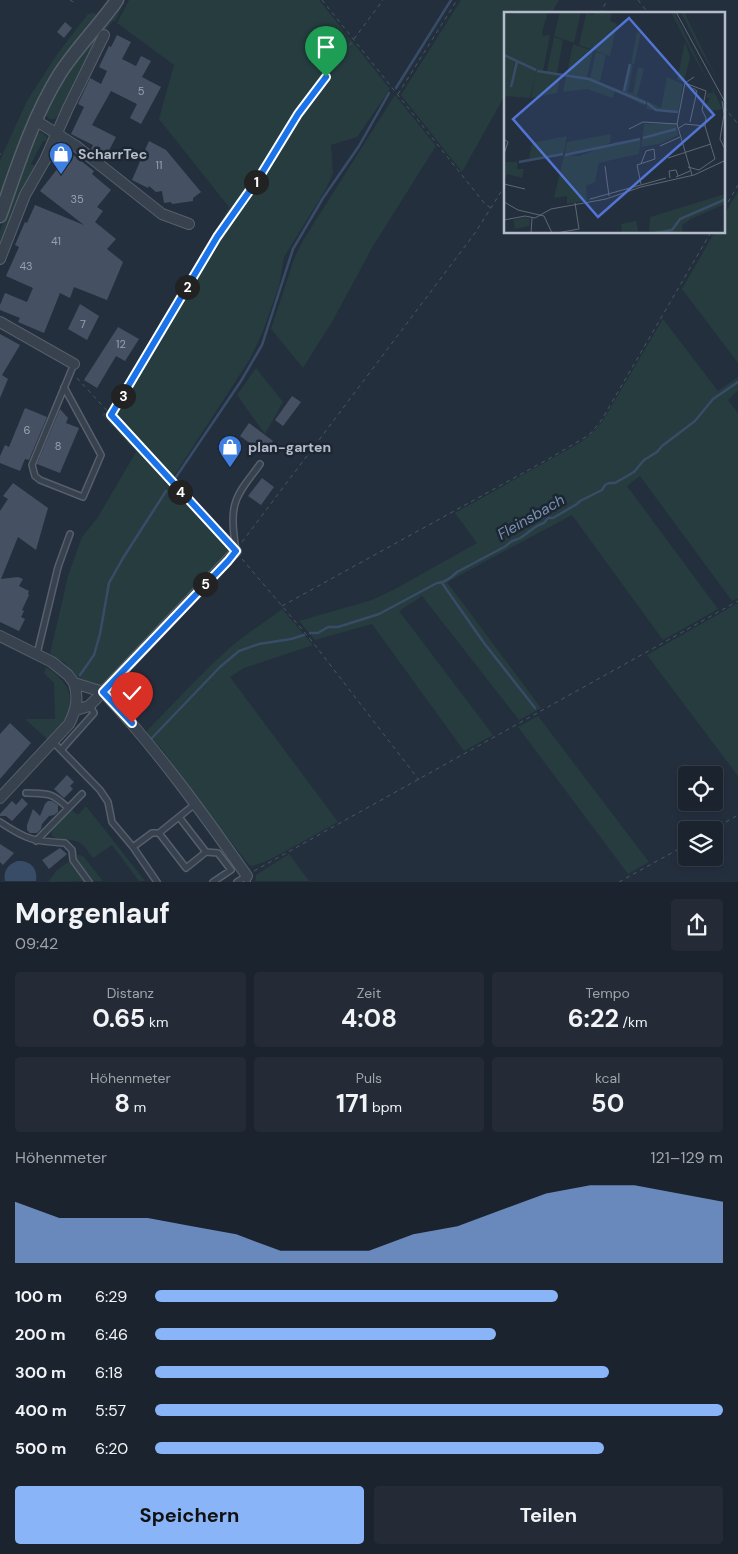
<!DOCTYPE html>
<html lang="de">
<head>
<meta charset="utf-8">
<style>
	:root { --surface:#1b232e; --page:#242b36; --text:#f1f3f6; --muted:#a0a4aa; --line:#39404a; --accent:#8ab4f8 }
	body { margin:0; font-family:"DM Sans",sans-serif; background:var(--page); color:var(--text); height:100vh; display:flex; flex-direction:column; font-size:19px; white-space:nowrap }
	* { box-sizing:border-box; margin:0 }
	p { font-size:16px; color:var(--muted) }
	.icon { flex:none; width:28px; height:28px; fill:none; stroke:currentColor; stroke-width:2; stroke-linecap:round; stroke-linejoin:round }
	.map { position:relative; height:882px; overflow:hidden }
	.sheet { display:flex; flex-direction:column; background:var(--surface); flex:1 }
	.sheet>* { flex:none }
	.tools { position:absolute; left:678px; top:766px; display:grid; gap:10px }
	.tools a { display:grid; place-items:center; width:45px; height:45px; border-radius:5px; background:var(--surface); box-shadow:0 2px 8px #0003,0 0 0 1px var(--line); font-size:25px }
	.pin { position:absolute; display:grid; place-items:center; width:42px; height:42px; color:#fff; margin:-51px -21px; border-radius:50% 50% 50% 0; rotate:-45deg; box-shadow:0 0 5px #0007 }
	.pin .icon { rotate:45deg }
	.km { position:absolute; width:25px; height:25px; margin:-12px; border-radius:50%; background:#222; color:#fff; font-size:14px; line-height:25px; text-align:center }
	.round { display:grid; place-items:center; flex:none; width:52px; height:52px; border-radius:5px; background:var(--page) }
	.head { display:flex; align-items:center; justify-content:space-between; height:85px; padding:0 15px }
	h1 { font-size:28px; font-weight:700; line-height:38px }
	.stats { display:grid; grid-template-columns:repeat(3,1fr); gap:8px; height:85px; padding:5px 15px }
	.stats div { display:grid; align-content:center; border-radius:5px; background:var(--page); text-align:center }
	.stats b { font-size:25px; font-weight:700 }
	.stats small { font-size:14px; font-weight:400 }
	.stats p { font-size:14px }
	.chart { height:140px; padding:10px 15px }
	.chart p { display:flex; justify-content:space-between }
	.chart svg { width:100%; height:90px; margin-top:5px; fill:var(--accent); opacity:.7 }
	.primary-button { display:flex; gap:10px; margin-top:auto; padding:10px 15px }
	.primary-button a { flex:1; height:58px; border-radius:5px; background:var(--accent); color:#111; font-size:20px; font-weight:700; line-height:58px; text-align:center }
	.primary-button a+a { background:var(--page); color:var(--text) }
	ul { padding:0 15px; list-style:none; font-size:16px }
	li { display:grid; grid-template-columns:80px 60px 1fr; align-items:center; height:38px }
	li i { height:12px; border-radius:6px; background:var(--accent) }
	.map>svg:first-child { display:block }
</style>
</head>
<body>
<div class="map">
<svg width="738" height="882" viewBox="0 0 738 882">
	<rect width="100%" height="100%" fill="#242f3e"/>
	<path fill="#263c3f" d="M129,0H319L390,89L357,137L331,145L333,173L326,189L284,257L279,286L263,331L250,359L172,479L115,415L229,207L159,119L174,65L117,23Z
		M461,0H559L551,14H506L505,95L462,172L401,95Z
		M121,6L122,7L115,21H113L99,37L59,114L55,119H50L47,117L46,113L67,74L87,47Z
		M94,13L100,18L70,53L0,204V161L3,153L28,99L58,53L88,14Z
		M395,95L436,146L373,246L332,322L303,368L271,329L294,259L302,242Z
		M41,132L47,137L48,140L43,141L31,164L36,166L25,184L0,246V231L34,140L37,134Z
		M738,191V363L682,289L714,233L724,232V215Z
		M663,319L718,391L738,377V390L728,400L738,413V598L732,601L640,476L627,486L718,609L663,640L572,515L447,582L541,708L519,720L422,596L399,611L493,735L464,751L372,624L315,640L299,621L372,600L395,589L477,543L455,513L578,444L589,436L602,422Z
		M256,368L283,402L265,434L237,395Z
		M104,412L228,546L229,553L104,688L75,678L65,663L50,654L68,576L82,537L98,517L136,452L102,415Z
		M738,603V776L647,655Z
		M282,609L313,645L244,668L230,677L338,822L271,859L253,866L249,865L218,826L160,747L145,733C171,706 197,678 224,653C242,636 263,624 282,609Z
		M46,667C65,679 78,696 65,719C61,726 53,733 47,739L25,719H55L54,683L44,673Z
		M538,716L649,862L628,874L518,727Z
		M86,806L145,881H139L112,845L93,858C88,852 84,843 76,841C67,838 60,842 52,836L51,828L72,810L78,815Z
		M289,854L309,881H256V875Z
		M77,855L83,856L103,881H93L77,860Z
		M70,861L86,881L48,882L57,870Z"/>
	<path fill="#394c67" d="M17,861C30,860 38,868 36,881H5C3,872 7,865 17,861Z"/>
	<g fill="none" stroke-linecap="round" stroke-linejoin="round">
		<path stroke="#394c67" stroke-width="2.5" d="M396,88L451,0
			M176,477L241,381L262,345L293,249L323,198L359,146L389,93
			M442,583L484,643L535,708
			M310,633H318L328,627H338L379,614L437,583C445,583 451,578 457,572L506,546C511,540 514,541 520,538C529,533 535,525 544,523L548,518H553L577,504L580,501L602,490L605,485L609,483H615L634,472L644,460L657,452L662,446L695,421L713,399L738,382
			M80,675L94,655L100,634L109,583L123,558L166,491
			M150,740L220,667L239,651L259,644L291,639L304,635"/>
	</g>
	<path fill="#455162" d="M65,22L72,28L64,38L57,32Z
		M117,35L131,42L122,59L136,66L141,56L151,61L142,77L161,87L141,124L130,118L137,104L111,91L92,125L116,137L105,158L91,149L93,145L71,134L84,107L78,104L90,78L101,84L107,71L99,67L109,46L111,47Z
		M149,141L166,150L201,192L193,198V201L172,204L171,202L164,203L162,191L156,192L149,186L148,188L132,180Z
		M63,147L94,171L92,174L111,190L97,207L103,211L95,222L116,239L107,249L123,262L107,300L74,287L70,298L60,293L44,333L18,322L20,318L0,310V305L5,293L27,302L33,288L6,276L19,247L15,245L25,222L27,223L35,205L84,225L40,191L58,168L51,162Z
		M80,304L99,316L87,340L68,329Z
		M118,327L139,339L125,361L116,356L97,388L84,380Z
		M0,334L20,345L2,375L8,379L0,398Z
		M292,396L301,402L283,426L275,420Z
		M25,408L47,417L29,460L25,459L20,471L0,463V456L5,445L9,447Z
		M60,409L68,418L66,423L79,428L60,473L37,464Z
		M249,423L273,441L263,453L240,436Z
		M262,478L274,487L261,505L248,496Z
		M13,483L48,508L36,550L18,537L1,579L18,577L23,579L19,586L29,591L28,594L29,595L22,610L24,611L21,617L25,619L19,631L0,622V511L8,499L3,496Z
		M10,723L31,743L0,779V734Z
		M67,775L74,782L70,786L73,789L64,798L54,789Z
		M22,798L28,804L12,821L6,816H0V814L12,801L16,805Z
		M48,801H52L58,805V812L54,815L49,816L42,824L41,829L37,833H30L27,830V825L33,809L40,816L45,804Z
		M0,844L14,853L3,865L0,862Z
		M60,848L67,854L49,869L42,860Z"/>
	<g fill="none" stroke-linecap="round" stroke-linejoin="round">
		<g stroke="#565f6c" stroke-width="8">
			<path id="service" d="M64,387L101,455L83,497L40,480L35,476L32,465L74,364
				M236,551C234,536 231,518 235,504C239,489 252,476 260,464
				M37,654L58,567L70,534
				M53,742L61,750L94,713L90,706
				M61,750L100,790L108,802L112,822L133,847L157,882
				M26,793C49,794 51,792 68,808
				M179,817L206,852L218,853L231,870L213,882
				M0,822C27,840 33,841 65,843L72,850L73,860L89,882
				M159,833L186,868L206,852
				M36,841L82,794
				M133,847L152,833H159L195,804
				M237,882L247,876V882"/>
		</g>
		<g stroke="#565f6c" stroke-width="12">
			<path id="minor" d="M35,120L76,146L162,214L189,224
				M0,259L25,195L45,160L68,108L104,35
				M0,322L74,364
				M0,636L52,662L68,675L74,683L103,692
				M103,692C156,748 202,812 247,876
				M76,710L89,706L97,698L236,551
				M0,798L69,724C76,710 79,699 74,683"/>
		</g>
		<g stroke="#565f6c" stroke-width="15">
			<path id="tertiary" d="M0,216C17,168 32,119 59,75C76,48 99,26 117,0"/>
		</g>
		<path stroke="#44595c" stroke-width="1" stroke-dasharray="4 4" stroke-linecap="butt" d="M70,0L75,3
			M322,0L485,204L491,208
			M638,0L649,14
			M600,14L607,0
			M398,94L457,0
			M724,107L738,124
			M0,154H1
			M724,209L738,185
			M77,378L228,542
			M111,415L217,237L260,176L298,114L383,0
			M242,542L475,233L506,184
			M242,559L311,640L419,780
			M282,606L552,457L589,435L601,421L711,232
			M712,830L738,815
			M254,871L738,601
			M619,882L686,845"/>
		<use href="#service" stroke="#38414e" stroke-width="5"/>
		<use href="#minor" stroke="#38414e" stroke-width="10"/>
		<use href="#tertiary" stroke="#38414e" stroke-width="12"/>
	</g>
	<g fill="none" stroke-linecap="round" stroke-linejoin="round">
		<g stroke="#fff" stroke-width="10">
			<path id="route" d="M132,723L103,692L228,561L236,551L111,415L217,237L260,176L298,114L326,77"/>
		</g>
		<use href="#route" stroke="#1a73e8" stroke-width="6"/>
	</g>
	<defs>
		<g id="shop-pin" transform="scale(1.25)"><path d="M0 17L-7.5 6A9.5 9.5 0 1 1 7.5 6Z" fill="#3f7fe0" stroke="#1d2633"/><path d="M-5-2.5h2.3a2.7 3.5 0 0 1 5.4 0H5L5.5 6h-11ZM-1.5-2.5h3a1.5 2.3 0 0 0-3 0Z" fill="#fff"/></g>
	</defs>
	<g fill-rule="evenodd">
		<use href="#shop-pin" x="61" y="154"/>
		<use href="#shop-pin" x="230" y="447"/>
	</g>
	<g text-anchor="middle" stroke-width="5" stroke-linejoin="round" paint-order="stroke">
		<g font-size="11" fill="#98a1af">
			<text x="141" y="95">5</text>
			<text x="159" y="169">11</text>
			<text x="77" y="203">35</text>
			<text x="56" y="245">41</text>
			<text x="26" y="270">43</text>
			<text x="83" y="328">7</text>
			<text x="121" y="348">12</text>
			<text x="27" y="434">6</text>
			<text x="58" y="450">8</text>
		</g>
		<g font-size="14" font-weight="bold" fill="#b4bcc9" stroke="#1d2633" text-anchor="start">
			<text x="78" y="159">ScharrTec</text>
			<text x="248" y="452">plan-garten</text>
		</g>
		<g font-size="15" font-style="italic" fill="#7c92b1" stroke="#1d2633">
			<text transform="translate(531 517) rotate(-30)" y="5">Fleinsbach</text>
		</g>
	</g>
	<g transform="translate(504 12)">
		<rect width="221" height="221" fill="#242f3e"/>
		<path d="M0,0L10,3L6,0H44L38,20L39,24L46,23L39,59H43L50,25L59,28L53,61L63,62L69,32L89,39L83,65L86,66L92,40L102,43L96,70L119,79L125,52L129,53L124,80L129,81L134,55L140,57L133,84L142,89L141,94L111,79L109,86L83,77L59,80L62,65L57,63L53,81L27,86L32,59L26,86L0,84ZM56,0H77L70,31L50,24ZM79,0L89,3L90,0H108L106,9L113,12L106,44L75,33L82,2ZM167,0H170L205,71L188,41ZM177,0H180L212,65L195,36ZM133,20L137,21L130,53L127,51ZM181,30L186,45L180,70L173,68ZM163,65L179,72L174,101L142,97L143,89L157,96ZM208,75L218,97L204,100L207,97L200,96L206,86H202L203,81H209ZM140,112H173L174,123L155,132L138,135L136,144ZM107,122L106,131L94,136L61,142L63,130ZM63,124L60,141L25,147L28,131ZM137,127L135,142L95,151L91,170L82,174L83,187L104,185L63,192V184L50,186L60,143L75,144L112,130ZM0,150H14L13,157H20L18,166L3,162L0,170ZM221,182V192L187,207L178,213L179,221H145L146,205ZM21,205L26,207L25,214L11,217L9,208ZM132,209L134,219L144,221H114L118,220L117,212Z" fill="#263c3f"/>
		<path fill="none" stroke="#394c67" stroke-width="2.5" d="M0,43L32,58M33,59L85,67L142,91M7,75L13,50M120,79L126,52M143,91L152,98L174,100M139,126L172,117M61,143L136,127M15,150L59,142M151,221L168,218L176,207L222,187"/>
		<path fill="none" stroke="#5e6776" stroke-width="1" d="M172,0L222,92M181,71L202,79L198,98L202,106L201,114M218,89L220,102L216,127L222,139M186,110L193,79L189,76M175,116L181,112L201,114L211,147L195,158L184,155M125,117L139,110L174,112M0,127L4,130L0,142M156,134L176,125M164,146L207,132M101,154L105,184M188,163L173,112L181,71L190,65M172,165L186,159M166,166L165,159L172,158L174,164M0,172L21,177M137,172L133,153L151,147L150,137L142,139L137,152M86,187L162,166M0,190L14,198L40,204L48,221M0,208L21,204L31,206L47,197L102,187L137,175L190,163L222,148M27,221L28,206M52,221L75,217L71,191"/>
		<path fill="#5274d3" fill-opacity="0.15" stroke="#5274d3" stroke-width="2.5" d="M125,6L210,103L94,205L9,107Z"/>
		<rect width="221" height="221" fill="none" stroke="#b4bcc9" stroke-width="2.5"/>
	</g>
</svg>
<div class="tools">
<a><svg class="icon" aria-label="locate" viewBox="0 0 24 24"><circle cx="12" cy="12" r="6"/><path d="M12 2v4M12 18v4M2 12h4M18 12h4"/></svg></a>
<a><svg class="icon" aria-label="layers" viewBox="0 0 24 24"><path d="M12 4l9 5-9 5-9-5zM3 14l9 5 9-5"/></svg></a>
</div>
<div class="pin" style="left:326px;top:77px;background:#1e9e55"><svg class="icon" aria-label="arrive" viewBox="0 0 24 24"><path d="M6 21V4h12l-3 4 3 4H6"/></svg></div>
<div class="pin" style="left:132px;top:723px;background:#d93025"><svg class="icon" aria-label="check" viewBox="0 0 24 24"><path d="M5 12l5 5 9-10"/></svg></div>
<b class="km" style="left:256px;top:182px">1</b>
<b class="km" style="left:187px;top:287px">2</b>
<b class="km" style="left:123px;top:396px">3</b>
<b class="km" style="left:180px;top:492px">4</b>
<b class="km" style="left:205px;top:584px">5</b>
</div>
<section class="sheet">
<div class="head"><div><h1>Morgenlauf</h1><p>09:42</p></div><a class="round"><svg class="icon" aria-label="share" viewBox="0 0 24 24"><path d="M12 15V3M7 8l5-5 5 5M5 13v7h14v-7"/></svg></a></div>
<div class="stats">
<div><p>Distanz</p><b>0.65<small> km</small></b></div>
<div><p>Zeit</p><b>4:08</b></div>
<div><p>Tempo</p><b>6:22<small> /km</small></b></div>
</div>
<div class="stats">
<div><p>Höhenmeter</p><b>8<small> m</small></b></div>
<div><p>Puls</p><b>171<small> bpm</small></b></div>
<div><p>kcal</p><b>50</b></div>
</div>
<div class="chart"><p><span>Höhenmeter</span>121–129 m</p>
<svg viewBox="0 0 160 44" preserveAspectRatio="none"><path d="M0 44V14L10 22L20 22L30 22L40 26L50 30L60 38L70 38L80 38L90 30L100 26L110 18L120 10L130 6L140 6L150 10L160 14V44z"/></svg>
</div>
<ul>
<li><b>100 m</b>6:29<i style="width:71%"></i></li>
<li><b>200 m</b>6:46<i style="width:60%"></i></li>
<li><b>300 m</b>6:18<i style="width:80%"></i></li>
<li><b>400 m</b>5:57<i style="width:100%"></i></li>
<li><b>500 m</b>6:20<i style="width:79%"></i></li>
</ul>
<div class="primary-button"><a>Speichern</a><a>Teilen</a></div>
</section>
</body>
</html>
